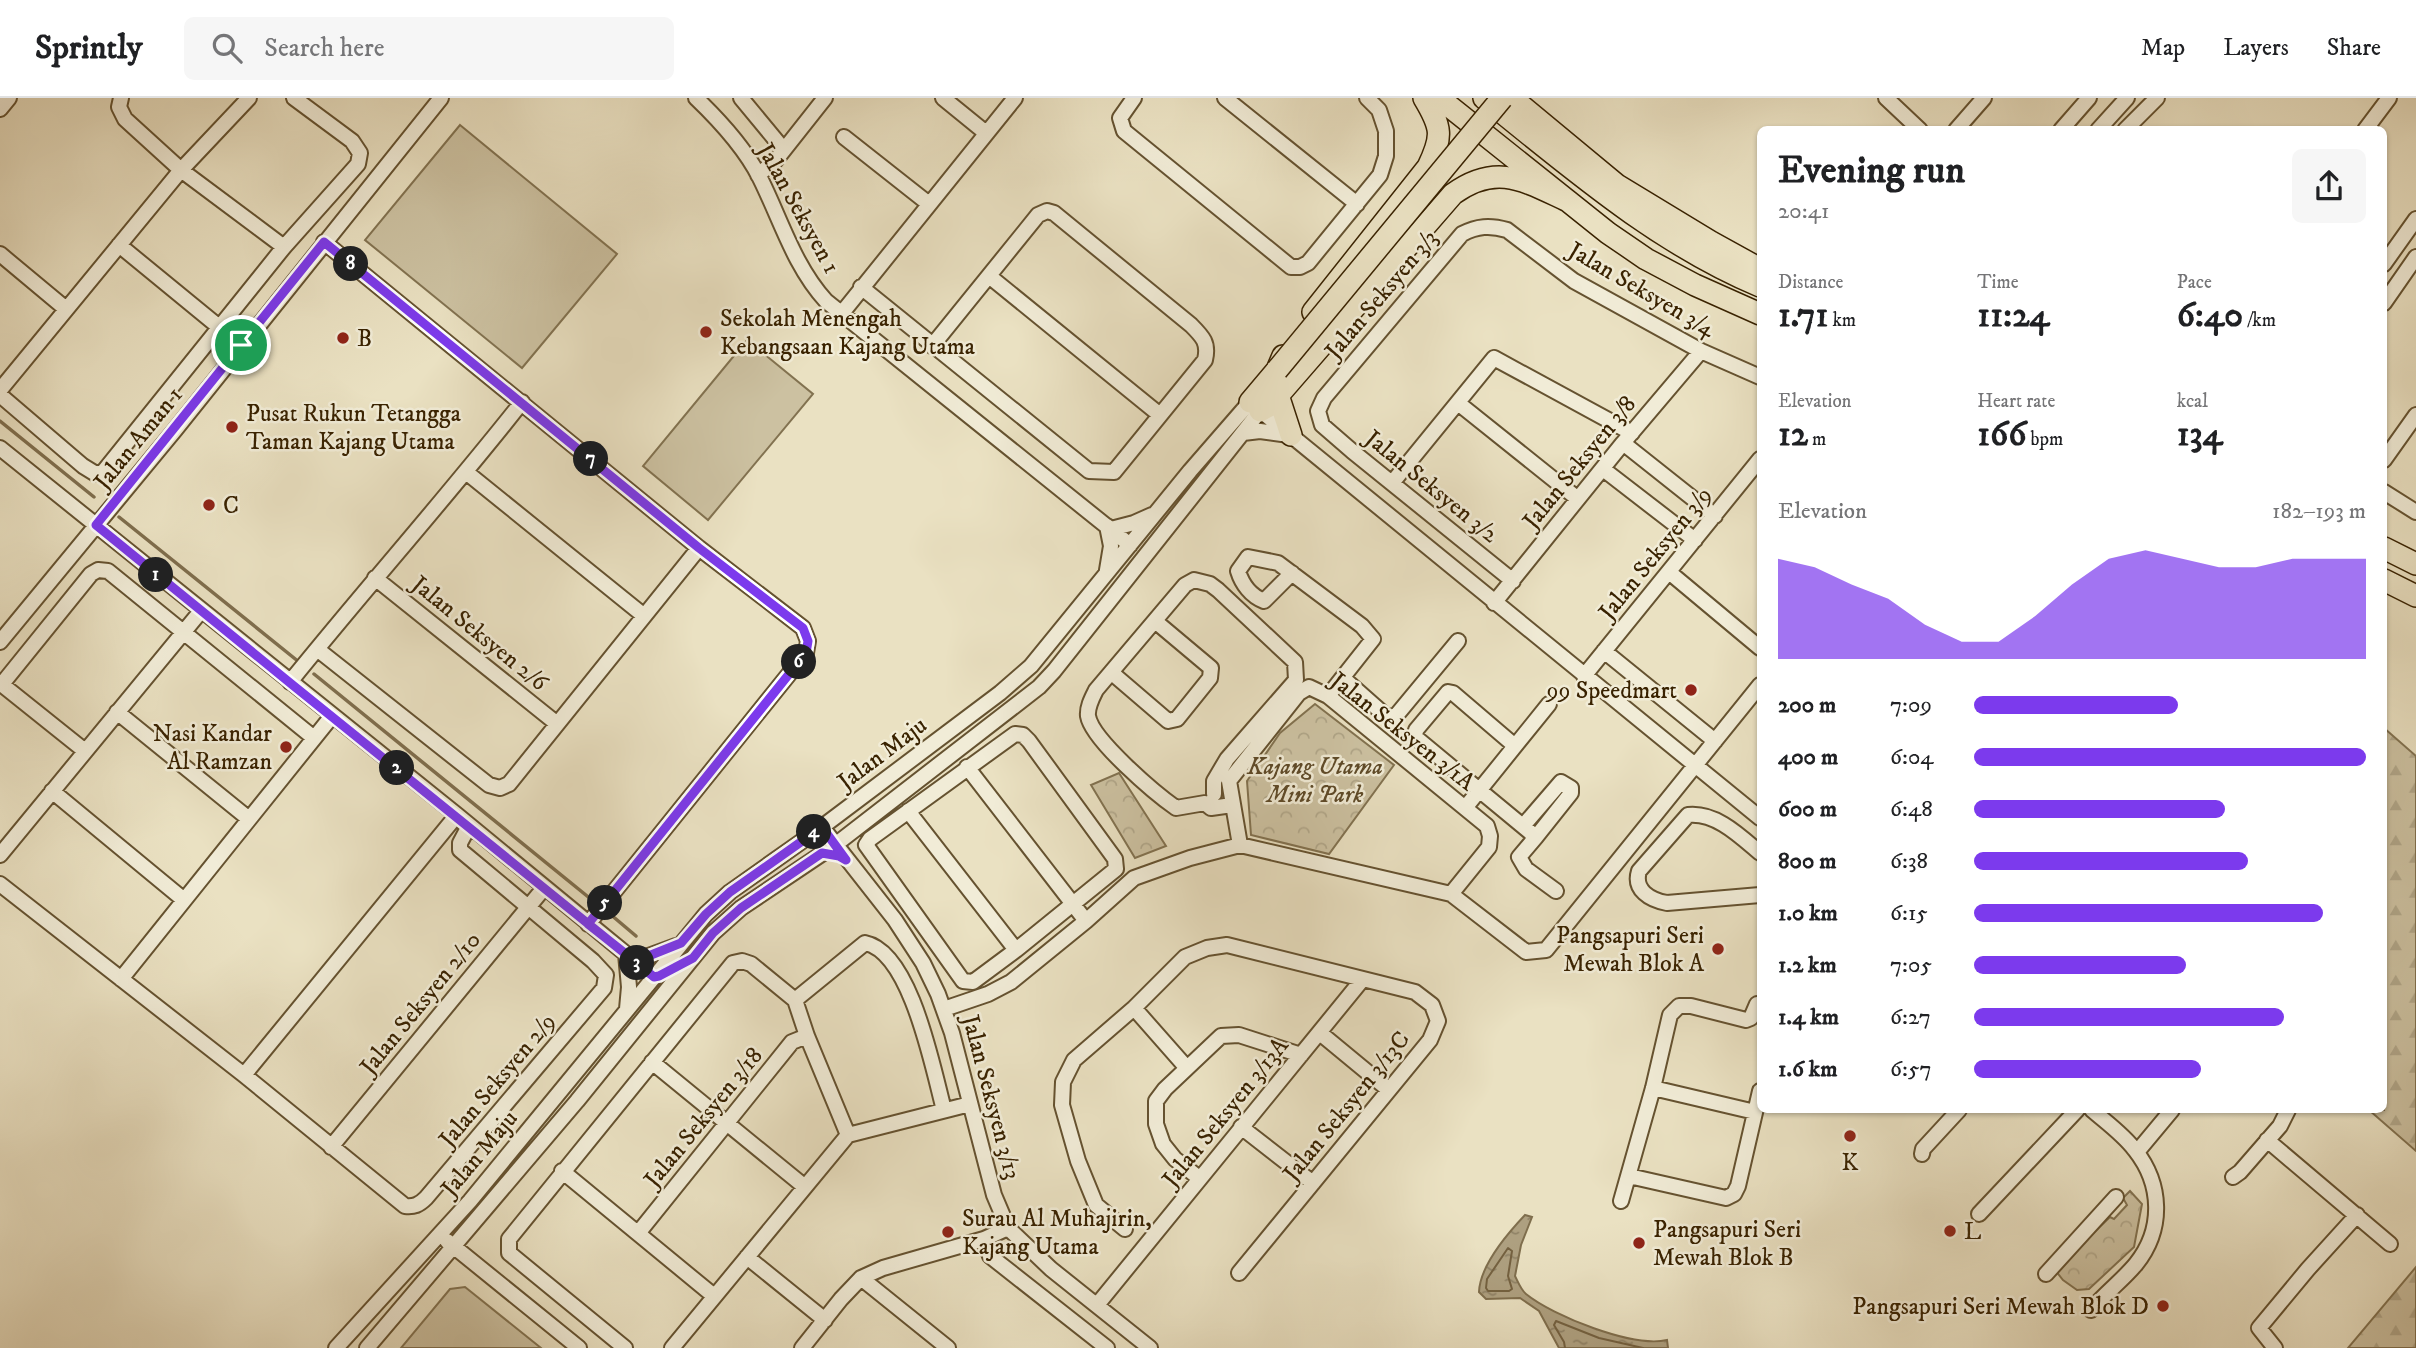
<!DOCTYPE html>
<html lang="en">
<head>
<meta charset="utf-8">
<style>
	:root { --surface:#fff; --page:#f6f6f6; --text:#202124; --muted:#757577; --line:#e0e0e0; --accent:#7c3aed }
	body { margin:0; font-family:"IM FELL DW Pica",serif; background:var(--page); color:var(--text); height:100vh; display:flex; flex-direction:column; font-size:26px; white-space:nowrap }
	* { box-sizing:border-box; margin:0 }
	p { font-size:23px; color:var(--muted) }
	.icon { flex:none; width:38px; height:38px; fill:none; stroke:currentColor; stroke-width:2; stroke-linecap:round; stroke-linejoin:round }
	.map { position:relative; flex:1; overflow:hidden }
	.panel { position:absolute; left:1757px; top:28px; width:630px; height:987px; display:flex; flex-direction:column; background:var(--surface); border-radius:10px; box-shadow:0 2px 5px #0004 }
	.panel>* { flex:none }
	.pin { position:absolute; display:grid; place-items:center; width:60px; height:60px; color:#fff; margin:-30px; border:4px solid #fff; border-radius:50%; box-shadow:0 2px 7px #0007 }
	.km { position:absolute; width:35px; height:35px; margin:-18px; border-radius:50%; background:#222; color:#fff; font-size:19px; line-height:35px; text-align:center }
	.round { display:grid; place-items:center; flex:none; width:74px; height:74px; border-radius:10px; background:var(--page) }
	.headline { display:flex; align-items:center; justify-content:space-between; height:119px; padding:0 21px }
	h1 { font-size:38px; font-weight:800; line-height:52px }
	.figures { display:grid; grid-template-columns:repeat(3,1fr); gap:10px; height:119px; padding:7px 21px }
	.figures div { display:grid; align-content:center }
	.figures b { font-size:35px; font-weight:800 }
	.figures small { font-size:19px; font-weight:400 }
	.figures p { font-size:19px }
	.chart { height:196px; padding:14px 21px }
	.chart p { display:flex; justify-content:space-between }
	.chart svg { width:100%; height:126px; margin-top:7px; fill:var(--accent); opacity:.7 }
	ul { padding:0 21px; list-style:none; font-size:23px }
	li { display:grid; grid-template-columns:112px 84px 1fr; align-items:center; height:52px }
	li i { height:18px; border-radius:9px; background:var(--accent) }
	header { display:flex; align-items:center; gap:42px; box-sizing:border-box; height:98px; padding:0 35px; background:var(--surface); border-bottom:2px solid var(--line) }
	header strong { font-size:33px }
	nav { display:flex; gap:38px; margin-inline-start:auto; font-size:24px }
	.search { width:490px; height:63px; background:var(--page); display:flex; align-items:center; gap:18px; box-sizing:border-box; padding:0 24px; border-radius:10px; color:var(--muted); font-size:26px }
	.map>svg:first-child { display:block }
</style>
</head>
<body>
<header>
<strong>Sprintly</strong>
<div class="search"><svg class="icon" aria-label="search" viewBox="0 0 24 24"><circle cx="10" cy="10" r="6"/><path d="M15 15l6 6"/></svg>Search here</div>
<nav><a>Map</a><a>Layers</a><a>Share</a></nav>
</header>
<div class="map">
<svg width="2416" height="1250" viewBox="0 0 2416 1250">
	<defs>
		<pattern id="forest-firs" width="22" height="20" patternUnits="userSpaceOnUse" patternTransform="scale(1.75)"><rect width="22" height="20" fill="#ccc1a1"/><path d="M5 1l3.5 6h-7zM16 11l3.5 6h-7z" fill="#b0a689"/></pattern>
		<pattern id="park-crowns" width="20" height="18" patternUnits="userSpaceOnUse" patternTransform="scale(1.75)"><rect width="20" height="18" fill="#ccc1a1"/><path d="M2 6a3 3 0 1 1 6 0M12 15a3 3 0 1 1 6 0" fill="none" stroke="#b0a689"/></pattern>
		<pattern id="water-ripples" width="26" height="14" patternUnits="userSpaceOnUse" patternTransform="scale(1.75)"><rect width="26" height="14" fill="#aea080"/><path d="M2 4q2-2 4 0t4 0M15 11q2-2 4 0t4 0" fill="none" stroke="#8f8266"/></pattern>
	</defs>
	<rect width="100%" height="100%" fill="#eae1c2"/>
	<filter id="stains"><feTurbulence type="fractalNoise" baseFrequency=".00286" numOctaves="4"/><feColorMatrix values="0 0 0 0 .2 0 0 0 0 .09 0 0 0 0 .02 0 0 0 .5 -.17"/></filter>
	<radialGradient id="worn" r=".72"><stop offset=".6" stop-color="#630" stop-opacity="0"/><stop offset="1" stop-color="#630" stop-opacity=".3"/></radialGradient>
	<path fill="url(#forest-firs)" stroke="#827250" stroke-width="2" d="M2384,630L2416,658V1053L2369,1012H2384Z
		M2416,1169V1250H2348Z"/>
	<path fill="url(#park-crowns)" stroke="#827250" stroke-width="2" d="M1315,606L1394,667L1329,756L1251,737L1247,683L1280,635Z
		M1119,675L1166,748L1135,760L1091,687Z
		M2130,1093L2142,1106L2134,1149L2089,1191L2077,1192L2063,1182L2055,1172L2110,1119L2114,1121L2127,1107L2123,1100Z"/>
	<path fill="#ccc1a1" stroke="#827250" stroke-width="2" d="M460,27L617,156L522,270L365,142Z
		M747,242L813,296L708,422L643,368Z
		M465,1189L541,1250H401L450,1191Z"/>
	<path fill="url(#water-ripples)" stroke="#7f6e4d" stroke-width="2" d="M1525,1117L1532,1119L1521,1147L1515,1178C1518,1184 1521,1192 1526,1196C1553,1218 1633,1250 1667,1242L1668,1250H1559L1539,1213L1520,1200L1486,1201L1479,1194C1480,1167 1507,1136 1525,1117Z"/>
	<g fill="none" stroke-linecap="round" stroke-linejoin="round">
		<path stroke="#746140" stroke-width="2" d="M1508,1150L1512,1153L1508,1178L1512,1191L1509,1193H1488L1486,1190L1487,1181Z
			M1565,1250L1564,1244L1554,1227L1556,1223L1599,1240L1643,1250"/>
		<path stroke="#7f6e4d" stroke-width="3.5" d="M0,323L94,399
			M119,419L299,564
			M314,576L592,802
			M610,816L636,838"/>
		<g stroke="#655230" stroke-width="18">
			<path id="minor" d="M121,0L119,9L125,21L181,72L284,149
				M696,0C720,23 745,50 760,80C781,122 794,168 826,203L1130,447
				M741,0L784,52
				M943,0L986,35
				M1134,0L1120,20L1124,33L1291,169H1300L1308,165L1380,77L1386,58V33L1379,12L1367,0
				M1225,0L1357,106
				M1886,0L1920,32
				M0,11L9,0
				M1956,32L1984,0
				M2061,32L2089,0
				M2098,32L2127,0
				M2125,32L2157,0
				M2365,32L2389,0
				M844,39L929,106
				M758,77L776,62L825,0
				M324,144L699,450L803,530L808,543L806,555L588,826
				M119,147L241,247
				M0,156L66,211
				M2384,166L2416,121
				M989,178L1160,317
				M861,189L1089,373L1114,374L1205,262C1209,245 1203,239 1191,227L1054,115L1047,113L1038,117L932,248
				M2384,205L2416,159
				M842,215L1015,0
				M0,292L181,72L249,0
				M0,297L83,368L96,376L104,373L284,149L358,66L360,55L352,43L294,0
				M1458,305L1578,401
				M1243,335L1260,333L1289,337
				M1623,345L1715,418
				M0,350L457,717L654,879
				M2384,362L2416,317
				M1603,371L1695,442
				M466,374L643,517
				M1392,385L1494,260L1632,335
				M2384,394L2416,414
				M1111,431L1134,425L1152,417
				M1107,472L1111,448L1107,428
				M1669,474L1760,550
				M1292,475L1264,503C1251,498 1242,486 1238,473L1248,459L1278,465L1362,528L1373,541L1328,598
				M375,480L556,625
				M1513,483L1352,353L1322,327L1318,313L1324,300L1462,136C1477,128 1490,127 1507,132L1574,183L1701,253L1760,279
				M1494,505L1623,345L1701,253
				M0,544L175,332L441,0
				M317,551L489,687L500,690L509,686L699,450
				M1604,553L1715,643
				M1112,575L1168,623L1177,621L1210,580L1211,570L1155,523
				M1584,578L1760,361
				M1343,580L1386,618L1395,619L1458,543
				M290,584C366,490 447,399 522,304
				M0,585L85,653
				M2,586L91,476L98,472L108,473L314,640
				M117,614L249,721
				M1515,648L1453,595L1448,594L1416,632L1415,639L1536,739L1519,759L1526,771L1556,793
				M967,669L1086,823
				M52,693L184,802
				M1214,696V683L1227,661L1296,582L1295,564L1218,492L1210,486L1194,482L1185,487L1096,592C1092,600 1087,609 1088,618C1092,642 1156,696 1176,710L1205,705L1211,710L1232,707
				M1465,710L1549,606
				M908,713L1016,852L1116,771L1115,761L1029,643L1023,637L1015,636L870,741L866,747L963,883L973,884L1016,852
				M1523,728L1561,684L1571,690V695L1536,739
				M822,729L895,822L923,865L938,896L952,935L994,1097L1008,1130L1051,1171L1150,1250
				M1240,747L1229,683L1299,595L1309,589L1328,598L1487,728L1490,738L1489,749L1451,796
				M1760,755C1740,738 1716,714 1688,717L1639,773C1633,792 1650,802 1667,805L1760,797
				M0,757L201,513
				M0,786L244,977L405,1108C414,1109 419,1107 426,1100L604,890L606,877L593,863L460,752V745L469,728
				M626,856L629,889L627,911
				M630,860L646,859L676,848
				M121,881L332,618
				M795,902L865,845C911,854 933,971 944,1012
				M1134,910L1186,969
				M944,911L988,896L1011,884L1086,823L1134,780L1190,760L1240,747L1451,796L1526,854L1546,852L1760,587
				M1320,935L1389,992
				M652,964L805,1089
				M244,977L457,717
				M1653,990L1755,1014
				M1241,1029L1313,1085
				M2267,1042L2390,1146
				M331,1049L544,790
				M2137,1054L2172,1012
				M1922,1056L1923,1051L1959,1012
				M562,1073L714,1198
				M1629,1078L1726,1100L1734,1096L1738,1088L1760,993
				M2233,1079L2240,1074L2280,1028L2288,1012
				M1199,1080L1175,1061L1163,1046L1156,1026V1003L1165,991L1221,938L1239,937L1301,957
				M1621,1103L1653,990L1670,917L1679,908H1691L1746,922L1751,920L1757,906
				M1979,1116L2077,1012
				M1125,1131L1096,1107L1078,1063L1062,1007L1063,984L1074,962L1134,910L1185,859L1207,850L1227,847L1415,894L1432,907L1438,923L1430,942L1239,1175
				M639,1134L792,944L807,938
				M984,1141L990,1158L1107,1250
				M447,1143L579,1250
				M747,1159L825,1222
				M2046,1176L2116,1099
				M861,1180L948,1250
				M1097,1207L1362,882
				M2091,1212C2105,1195 2123,1182 2136,1166C2164,1131 2162,1086 2135,1052C2124,1037 2106,1024 2092,1012
				M336,1250L470,1103L706,816L730,794L822,729L1000,595L1031,568L1190,373L1250,304L1760,720
				M367,1250L577,1003L713,835L741,810L835,747L1039,589L1054,573L1260,313
				M625,1250L509,1155V1141L733,865L742,863L751,866L795,902L807,938L848,1037
				M672,1250L848,1037L970,1006
				M802,1250L841,1201L861,1180L883,1170L984,1141L1008,1130
				M2275,1250L2259,1230L2308,1171L2357,1117"/>
		</g>
		<g stroke="#392200" stroke-width="24">
			<path id="highway" d="M1439,0L1608,135L1646,161L1695,187L1760,216
				M1484,0C1570,69 1657,145 1760,188
				M1512,0L1617,87L1711,144L1760,171
				M1313,214L1428,69C1443,38 1442,30 1424,0
				M1278,297L1291,337
				M1250,304L1277,272L1283,258
				M1260,313L1269,308L1453,96C1496,65 1523,82 1566,102
				M2384,450L2416,466
				M2384,482L2416,498"/>
		</g>
		<use href="#minor" stroke="#f1ecd7" stroke-width="14"/>
		<use href="#highway" stroke="#eae1c2" stroke-width="21"/>
		<g stroke="#392200" stroke-width="24" stroke-linecap="butt">
			<path id="highway-bridge" d="M1277,272L1502,0"/>
		</g>
		<use href="#highway-bridge" stroke="#eae1c2" stroke-width="21"/>
	</g>
	<g fill="none" stroke-linecap="round" stroke-linejoin="round">
		<g stroke="#fff" stroke-width="14">
			<path id="route" d="M241,247L96,427C281,579 468,727 654,879L659,878L693,860L713,835L741,810L822,755L839,758L846,762L822,729L730,794L706,816L681,845L646,859L631,860L588,826L806,555L808,543L803,530L699,450L324,144L241,247"/>
		</g>
		<use href="#route" stroke="#7c3aed" stroke-width="9"/>
	</g>
	<g fill="#8f2418" stroke="#f1ecd7" stroke-width="2.5">
		<circle cx="706" cy="234" r="7"/>
		<circle cx="343" cy="240" r="7"/>
		<circle cx="232" cy="329" r="7"/>
		<circle cx="209" cy="407" r="7"/>
		<circle cx="1691" cy="592" r="7"/>
		<circle cx="286" cy="649" r="7"/>
		<circle cx="1718" cy="851" r="7"/>
		<circle cx="1850" cy="1038" r="7"/>
		<circle cx="1950" cy="1133" r="7"/>
		<circle cx="948" cy="1134" r="7"/>
		<circle cx="1639" cy="1145" r="7"/>
		<circle cx="2163" cy="1208" r="7"/>
	</g>
	<g text-anchor="middle" stroke-width="5" stroke-linejoin="round" paint-order="stroke">
		<g font-size="24" fill="#392200" stroke="#f1ecd7">
			<text transform="translate(799 110) rotate(61)" y="8">Jalan Seksyen 1</text>
			<text transform="translate(1642 191) rotate(30)" y="8">Jalan Seksyen 3/4</text>
			<text transform="translate(1381 196) rotate(-50)" y="8">Jalan Seksyen 3/3</text>
			<text transform="translate(138 340) rotate(-51)" y="8">Jalan Aman 1</text>
			<text transform="translate(1579 364) rotate(-51)" y="8">Jalan Seksyen 3/8</text>
			<text transform="translate(1432 388) rotate(39)" y="8">Jalan Seksyen 3/2</text>
			<text transform="translate(1655 455) rotate(-51)" y="8">Jalan Seksyen 3/9</text>
			<text transform="translate(480 535) rotate(39)" y="8">Jalan Seksyen 2/6</text>
			<text transform="translate(1403 633) rotate(38)" y="8">Jalan Seksyen 3/1A</text>
			<text transform="translate(882 655) rotate(-37)" y="8">Jalan Maju</text>
			<text transform="translate(420 905) rotate(-51)" y="8">Jalan Seksyen 2/10</text>
			<text transform="translate(497 982) rotate(-50)" y="8">Jalan Seksyen 2/9</text>
			<text transform="translate(992 999) rotate(75)" y="8">Jalan Seksyen 3/13</text>
			<text transform="translate(1346 1008) rotate(-51)" y="8">Jalan Seksyen 3/13C</text>
			<text transform="translate(1225 1014) rotate(-51)" y="8">Jalan Seksyen 3/13A</text>
			<text transform="translate(703 1019) rotate(-51)" y="8">Jalan Seksyen 3/18</text>
			<text transform="translate(479 1055) rotate(-50)" y="8">Jalan Maju</text>
		</g>
		<g font-size="24" fill="#392200" stroke="#f1ecd7" text-anchor="start">
			<text x="720" y="228">Sekolah Menengah<tspan x="720" dy="28">Kebangsaan Kajang Utama</tspan></text>
			<text x="357" y="248">B</text>
			<text x="246" y="323">Pusat Rukun Tetangga<tspan x="246" dy="28">Taman Kajang Utama</tspan></text>
			<text x="223" y="415">C</text>
			<text x="1677" y="600" text-anchor="end">99 Speedmart</text>
			<text x="272" y="643" text-anchor="end">Nasi Kandar<tspan x="272" dy="28">Al Ramzan</tspan></text>
			<text x="1704" y="845" text-anchor="end">Pangsapuri Seri<tspan x="1704" dy="28">Mewah Blok A</tspan></text>
			<text x="1850" y="1072" text-anchor="middle">K</text>
			<text x="962" y="1128">Surau Al Muhajirin,<tspan x="962" dy="28">Kajang Utama</tspan></text>
			<text x="1653" y="1139">Pangsapuri Seri<tspan x="1653" dy="28">Mewah Blok B</tspan></text>
			<text x="1964" y="1141">L</text>
			<text x="2149" y="1216" text-anchor="end">Pangsapuri Seri Mewah Blok D</text>
		</g>
		<g font-size="24" font-style="italic" fill="#5e4a28" stroke="#f1ecd7">
			<text x="1315" y="676">Kajang Utama<tspan x="1315" dy="28">Mini Park</tspan></text>
		</g>
	</g>
	<rect width="100%" height="100%" filter="url(#stains)"/>
	<rect width="100%" height="100%" fill="url(#worn)"/>
</svg>
<div class="pin" style="left:241px;top:247px;background:#1e9e55"><svg class="icon" aria-label="arrive" viewBox="0 0 24 24"><path d="M6 21V4h12l-3 4 3 4H6"/></svg></div>
<b class="km" style="left:156px;top:477px">1</b>
<b class="km" style="left:397px;top:670px">2</b>
<b class="km" style="left:637px;top:865px">3</b>
<b class="km" style="left:814px;top:734px">4</b>
<b class="km" style="left:605px;top:805px">5</b>
<b class="km" style="left:799px;top:564px">6</b>
<b class="km" style="left:591px;top:361px">7</b>
<b class="km" style="left:351px;top:166px">8</b>
<section class="panel">
<div class="headline"><div><h1>Evening run</h1><p>20:41</p></div><a class="round"><svg class="icon" aria-label="share" viewBox="0 0 24 24"><path d="M12 15V3M7 8l5-5 5 5M5 13v7h14v-7"/></svg></a></div>
<div class="figures">
<div><p>Distance</p><b>1.71<small> km</small></b></div>
<div><p>Time</p><b>11:24</b></div>
<div><p>Pace</p><b>6:40<small> /km</small></b></div>
</div>
<div class="figures">
<div><p>Elevation</p><b>12<small> m</small></b></div>
<div><p>Heart rate</p><b>166<small> bpm</small></b></div>
<div><p>kcal</p><b>134</b></div>
</div>
<div class="chart"><p><span>Elevation</span>182–193 m</p>
<svg viewBox="0 0 160 44" preserveAspectRatio="none"><path d="M0 44V9L10 12L20 18L30 23L40 32L50 38L60 38L70 29L80 18L90 9L100 6L110 9L120 12L130 12L140 9L150 9L160 9V44z"/></svg>
</div>
<ul>
<li><b>200 m</b>7:09<i style="width:52%"></i></li>
<li><b>400 m</b>6:04<i style="width:100%"></i></li>
<li><b>600 m</b>6:48<i style="width:64%"></i></li>
<li><b>800 m</b>6:38<i style="width:70%"></i></li>
<li><b>1.0 km</b>6:15<i style="width:89%"></i></li>
<li><b>1.2 km</b>7:05<i style="width:54%"></i></li>
<li><b>1.4 km</b>6:27<i style="width:79%"></i></li>
<li><b>1.6 km</b>6:57<i style="width:58%"></i></li>
</ul>
</section>
</div>
</body>
</html>
